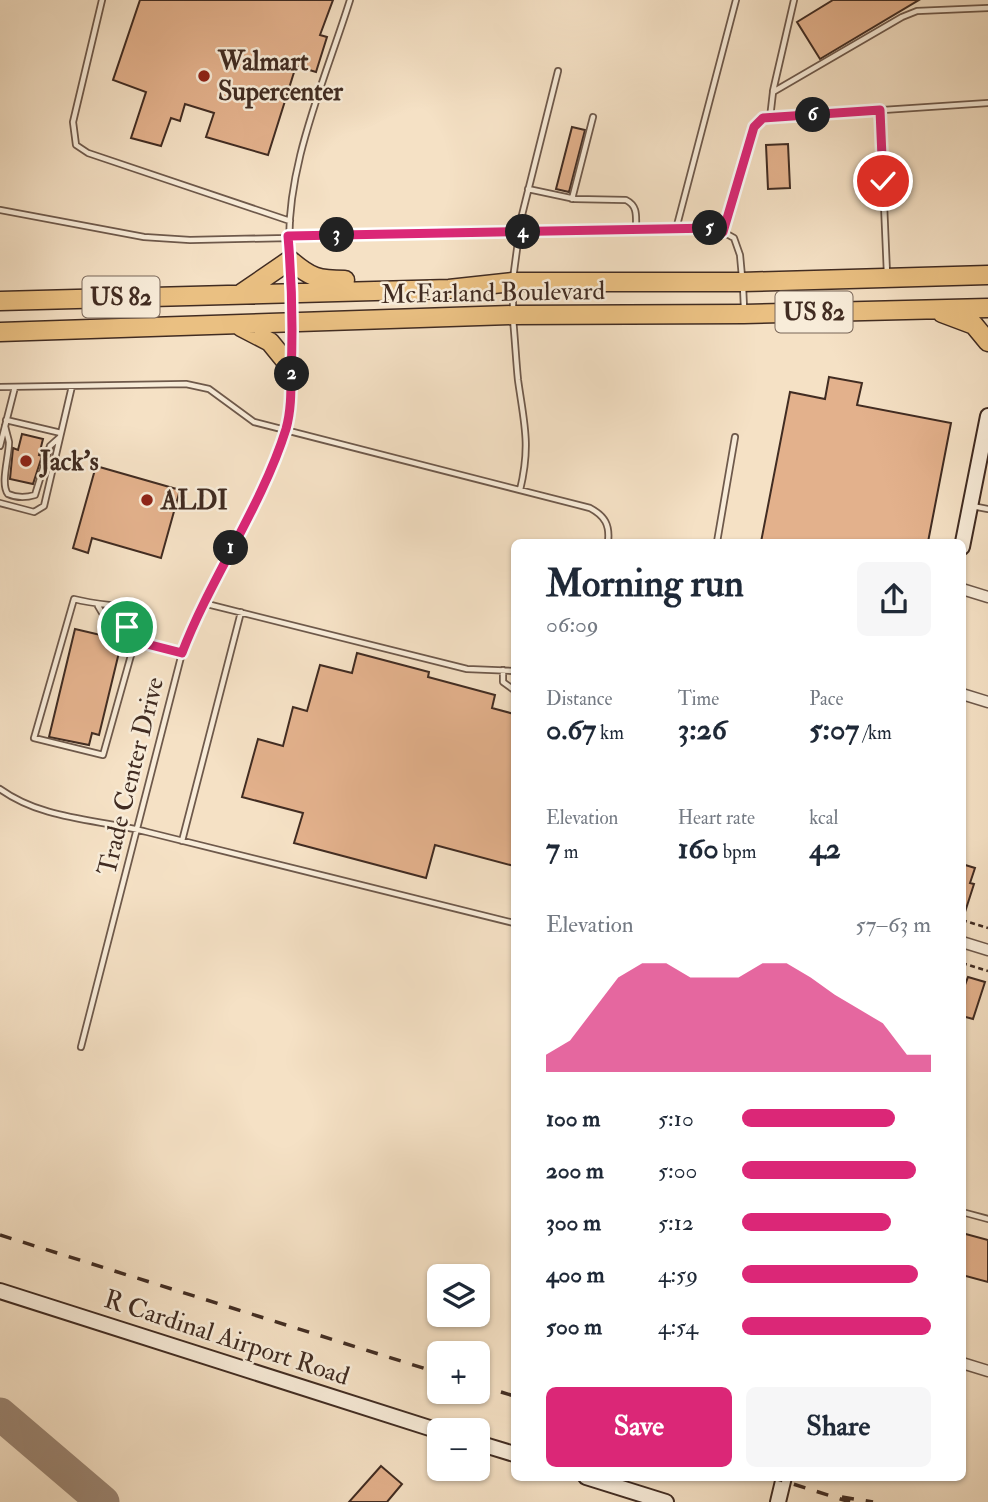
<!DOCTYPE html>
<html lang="en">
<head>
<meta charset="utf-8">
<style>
	:root { --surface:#fff; --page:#f6f6f7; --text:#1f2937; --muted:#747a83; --accent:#db2777 }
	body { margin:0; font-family:"IM FELL Double Pica",serif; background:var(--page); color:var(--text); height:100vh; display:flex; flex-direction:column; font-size:26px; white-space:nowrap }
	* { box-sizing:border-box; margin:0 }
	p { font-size:23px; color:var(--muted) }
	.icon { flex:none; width:38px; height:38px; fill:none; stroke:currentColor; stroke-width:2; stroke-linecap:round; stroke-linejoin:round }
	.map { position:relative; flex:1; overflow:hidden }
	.panel { position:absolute; left:511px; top:539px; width:455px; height:942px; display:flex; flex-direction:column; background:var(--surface); border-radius:10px; box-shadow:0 2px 5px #0004 }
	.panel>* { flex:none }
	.fabs { position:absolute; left:427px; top:1264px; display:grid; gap:14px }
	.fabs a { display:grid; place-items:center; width:63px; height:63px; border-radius:10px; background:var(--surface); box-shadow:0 2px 5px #0004; font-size:35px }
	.pin { position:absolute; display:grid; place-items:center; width:60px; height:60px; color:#fff; margin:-30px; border:4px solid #fff; border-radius:50%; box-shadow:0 2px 7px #0007 }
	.km { position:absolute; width:35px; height:35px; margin:-18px; border-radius:50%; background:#222; color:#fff; font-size:19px; line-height:35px; text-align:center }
	.round { display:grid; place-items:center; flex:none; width:74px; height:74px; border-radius:10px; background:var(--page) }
	.head { display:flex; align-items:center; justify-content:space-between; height:119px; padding:0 35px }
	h1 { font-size:38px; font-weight:700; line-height:52px }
	.stats { display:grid; grid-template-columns:repeat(3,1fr); gap:10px; height:119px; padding:7px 35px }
	.stats div { display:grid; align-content:center }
	.stats b { font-size:30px; font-weight:700 }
	.stats small { font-size:19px; font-weight:400 }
	.stats p { font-size:19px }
	.chart { height:196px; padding:14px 35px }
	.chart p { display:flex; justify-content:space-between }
	.chart svg { width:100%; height:126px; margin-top:7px; fill:var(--accent); opacity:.7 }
	.cta { display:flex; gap:14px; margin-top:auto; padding:14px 35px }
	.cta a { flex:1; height:80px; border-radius:10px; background:var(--accent); color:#fff; font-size:28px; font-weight:700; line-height:80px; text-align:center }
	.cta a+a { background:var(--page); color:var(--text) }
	ul { padding:0 35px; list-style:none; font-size:23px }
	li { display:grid; grid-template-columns:112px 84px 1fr; align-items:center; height:52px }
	li i { height:18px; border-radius:9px; background:var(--accent) }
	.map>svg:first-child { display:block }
</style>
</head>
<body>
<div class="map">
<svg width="988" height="1502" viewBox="0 0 988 1502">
	<rect width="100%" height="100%" fill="#f5e1c5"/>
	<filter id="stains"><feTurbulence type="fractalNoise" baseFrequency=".00286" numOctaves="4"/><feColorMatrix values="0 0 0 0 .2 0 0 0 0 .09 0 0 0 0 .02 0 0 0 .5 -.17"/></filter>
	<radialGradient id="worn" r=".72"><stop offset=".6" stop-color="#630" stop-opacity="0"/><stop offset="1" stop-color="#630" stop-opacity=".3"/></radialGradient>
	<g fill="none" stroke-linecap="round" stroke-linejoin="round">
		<path stroke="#9b8674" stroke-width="33" d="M0,1414L103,1502"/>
	</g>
	<path fill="#e3b18c" stroke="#412c22" stroke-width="2" d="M140,0H333L320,35L327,37L316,72L296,66L268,155L206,137L214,113L185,104L180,121L171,118L161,146L131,138L146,92L113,80Z
		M833,0H919L820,59L797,22Z
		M572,127L585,130L569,192L556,189Z
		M788,144L790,188L768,189L766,145Z
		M829,377L862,383L857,405L951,423L928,542H761L790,392L825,399Z
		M22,434L43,439L39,455L42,456L33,484L10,479L13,448L18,450Z
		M96,466L180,490L161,558L92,538L88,553L73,548Z
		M75,629L122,640L99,735L92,733L89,745L49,737Z
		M357,653L429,672L428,677L495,695L492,708L514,714V866L435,845L426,878L294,843L303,813L242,797L258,739L283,746L293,707L307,711L320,665L352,673Z
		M962,864L975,868L970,883L974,884L965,912H962Z
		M968,977L985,982L973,1019L962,1016V993Z
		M962,1233L988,1240V1282L962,1275Z
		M381,1466L402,1484L387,1502H349Z"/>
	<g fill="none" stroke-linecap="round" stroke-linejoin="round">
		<g stroke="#6e594b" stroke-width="8">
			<path id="lane" d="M102,0L73,122L76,145L88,153L290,221
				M773,91L794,0
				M880,110L887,274
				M770,118L773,92L902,17L917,11L988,8
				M528,189L575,199L626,200C638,206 636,216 636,228
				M572,199L593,117
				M0,210L144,237L190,240L519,233L568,229L716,228L734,238L740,255L742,277
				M676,229L736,0
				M723,232L754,127L763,118L988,103
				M290,256C283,172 325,80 350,0
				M291,268V288
				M513,279L521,219L558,71
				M743,286L744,308
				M513,287V310
				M291,296L293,319
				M513,319C515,339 516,360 518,380C524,423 531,445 520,490
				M292,361L293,328
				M0,387L186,384L209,389L254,422L590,508C605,516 610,525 608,542
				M6,420L61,433
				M5,426C6,431 8,437 9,442C9,457 0,484 8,494C17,498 25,498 35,495L50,446L59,438
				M0,446L15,387
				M0,503L34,512L44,506L72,386
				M972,506L988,509
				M717,542L735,437
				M203,603L467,669L514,671
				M98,606L108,623
				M126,627L137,630
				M135,641L103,755L34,738L74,599C97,605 119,605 142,610L135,641L182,653
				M503,670V682L514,690
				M0,789C43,820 97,819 147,832C269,862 392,893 514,923
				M182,841L241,612
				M81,1047L182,653L195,619L259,492L286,430L290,411L291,373
				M962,1212L988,1219"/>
		</g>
		<g stroke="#6e594b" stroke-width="13">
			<path id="street" d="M962,589L988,597
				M962,694L988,702
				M962,942L988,950
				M962,1363L988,1371"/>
		</g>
		<g stroke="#412c22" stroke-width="18">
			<path id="secondary" d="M962,547L988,416
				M0,1291L439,1431
				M478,1443L514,1454
				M586,1477L666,1502
				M778,1502L784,1477"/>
		</g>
		<g stroke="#412c22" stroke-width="21">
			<path id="highway" d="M242,293L290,260C311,278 318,280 345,280
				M0,301L449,289L512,282H742L988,275
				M942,313L974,325L988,342
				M241,327L270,342L292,369
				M0,332L513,315L744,314L988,308"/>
		</g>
		<path stroke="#412c22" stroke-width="2.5" stroke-dasharray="5 3.5" stroke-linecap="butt" d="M962,920L988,928
			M962,963L988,971"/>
		<use href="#lane" stroke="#f8ecd9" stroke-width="4.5"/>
		<use href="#street" stroke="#f8ecd9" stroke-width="10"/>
		<use href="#secondary" stroke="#f8ecd9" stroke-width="14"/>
		<use href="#highway" stroke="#eac082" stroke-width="18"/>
		<path stroke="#412c22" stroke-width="3.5" stroke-dasharray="12 12" stroke-linecap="butt" d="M0,1235L439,1373
			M478,1385L514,1396
			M771,1477L850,1502
			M842,1497L873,1502"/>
	</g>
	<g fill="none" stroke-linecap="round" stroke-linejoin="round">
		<g stroke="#fff" stroke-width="14">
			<path id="route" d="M127,627L137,630L135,641L182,653C211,577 262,506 286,429C291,411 291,393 291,375C293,329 292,283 288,236L714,228L723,232L754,127L763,118L880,110L883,181"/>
		</g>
		<use href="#route" stroke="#db2777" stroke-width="9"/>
	</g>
	<g fill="#8f2418" stroke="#f8ecd9" stroke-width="2.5">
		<circle cx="204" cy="76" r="7"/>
		<circle cx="26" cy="461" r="7"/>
		<circle cx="147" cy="500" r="7"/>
	</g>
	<g text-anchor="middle" stroke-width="5" stroke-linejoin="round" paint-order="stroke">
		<g fill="#f8ecd9" stroke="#786659" stroke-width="2">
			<rect x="82.5" y="276.5" width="77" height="41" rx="5"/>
			<rect x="775.5" y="291.5" width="77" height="41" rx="5"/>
		</g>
		<g font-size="24" font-weight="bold" fill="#412c22">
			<text x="121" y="305">US 82</text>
			<text x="814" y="320">US 82</text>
		</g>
		<g font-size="26" font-weight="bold" fill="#412c22" stroke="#f8ecd9" text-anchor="start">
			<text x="218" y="70">Walmart<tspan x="218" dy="30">Supercenter</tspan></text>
			<text x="40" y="470">Jack's</text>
			<text x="161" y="509">ALDI</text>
		</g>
		<g font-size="26" fill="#412c22" stroke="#f8ecd9">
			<text transform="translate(493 292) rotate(-1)" y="9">McFarland Boulevard</text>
			<text transform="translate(130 776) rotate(-76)" y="9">Trade Center Drive</text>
			<text transform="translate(227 1337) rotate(18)" y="9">R Cardinal Airport Road</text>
		</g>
	</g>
	<rect width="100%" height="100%" filter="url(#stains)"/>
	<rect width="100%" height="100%" fill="url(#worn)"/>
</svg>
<div class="fabs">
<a><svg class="icon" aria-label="layers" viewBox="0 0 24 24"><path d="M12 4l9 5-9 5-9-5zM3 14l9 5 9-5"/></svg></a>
<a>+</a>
<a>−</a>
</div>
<div class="pin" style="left:127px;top:627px;background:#1e9e55"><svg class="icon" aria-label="arrive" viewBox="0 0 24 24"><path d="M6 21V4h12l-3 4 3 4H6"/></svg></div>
<div class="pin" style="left:883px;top:181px;background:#d93025"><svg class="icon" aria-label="check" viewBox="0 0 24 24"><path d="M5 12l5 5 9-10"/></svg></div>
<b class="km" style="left:231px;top:548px">1</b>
<b class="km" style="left:292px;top:374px">2</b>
<b class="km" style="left:337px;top:235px">3</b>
<b class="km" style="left:523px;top:232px">4</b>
<b class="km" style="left:710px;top:228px">5</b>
<b class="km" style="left:813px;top:115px">6</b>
<section class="panel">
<div class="head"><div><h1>Morning run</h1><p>06:09</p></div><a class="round"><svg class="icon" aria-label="share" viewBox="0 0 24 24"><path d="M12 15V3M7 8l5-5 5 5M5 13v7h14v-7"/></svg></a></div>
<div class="stats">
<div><p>Distance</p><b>0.67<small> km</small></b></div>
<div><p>Time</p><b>3:26</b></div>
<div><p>Pace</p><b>5:07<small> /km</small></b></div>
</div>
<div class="stats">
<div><p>Elevation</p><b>7<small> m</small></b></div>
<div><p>Heart rate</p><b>160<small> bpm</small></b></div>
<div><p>kcal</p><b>42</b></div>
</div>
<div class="chart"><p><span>Elevation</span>57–63 m</p>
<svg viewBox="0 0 160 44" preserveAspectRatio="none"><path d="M0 44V38L10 33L20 22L30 11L40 6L50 6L60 11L70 11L80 11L90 6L100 6L110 11L120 17L130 22L140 27L150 38L160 38V44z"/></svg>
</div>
<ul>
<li><b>100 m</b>5:10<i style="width:81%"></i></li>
<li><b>200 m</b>5:00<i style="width:92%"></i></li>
<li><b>300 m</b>5:12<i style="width:79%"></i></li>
<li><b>400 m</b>4:59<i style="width:93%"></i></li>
<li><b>500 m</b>4:54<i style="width:100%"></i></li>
</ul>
<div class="cta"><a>Save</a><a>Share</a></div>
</section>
</div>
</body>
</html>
